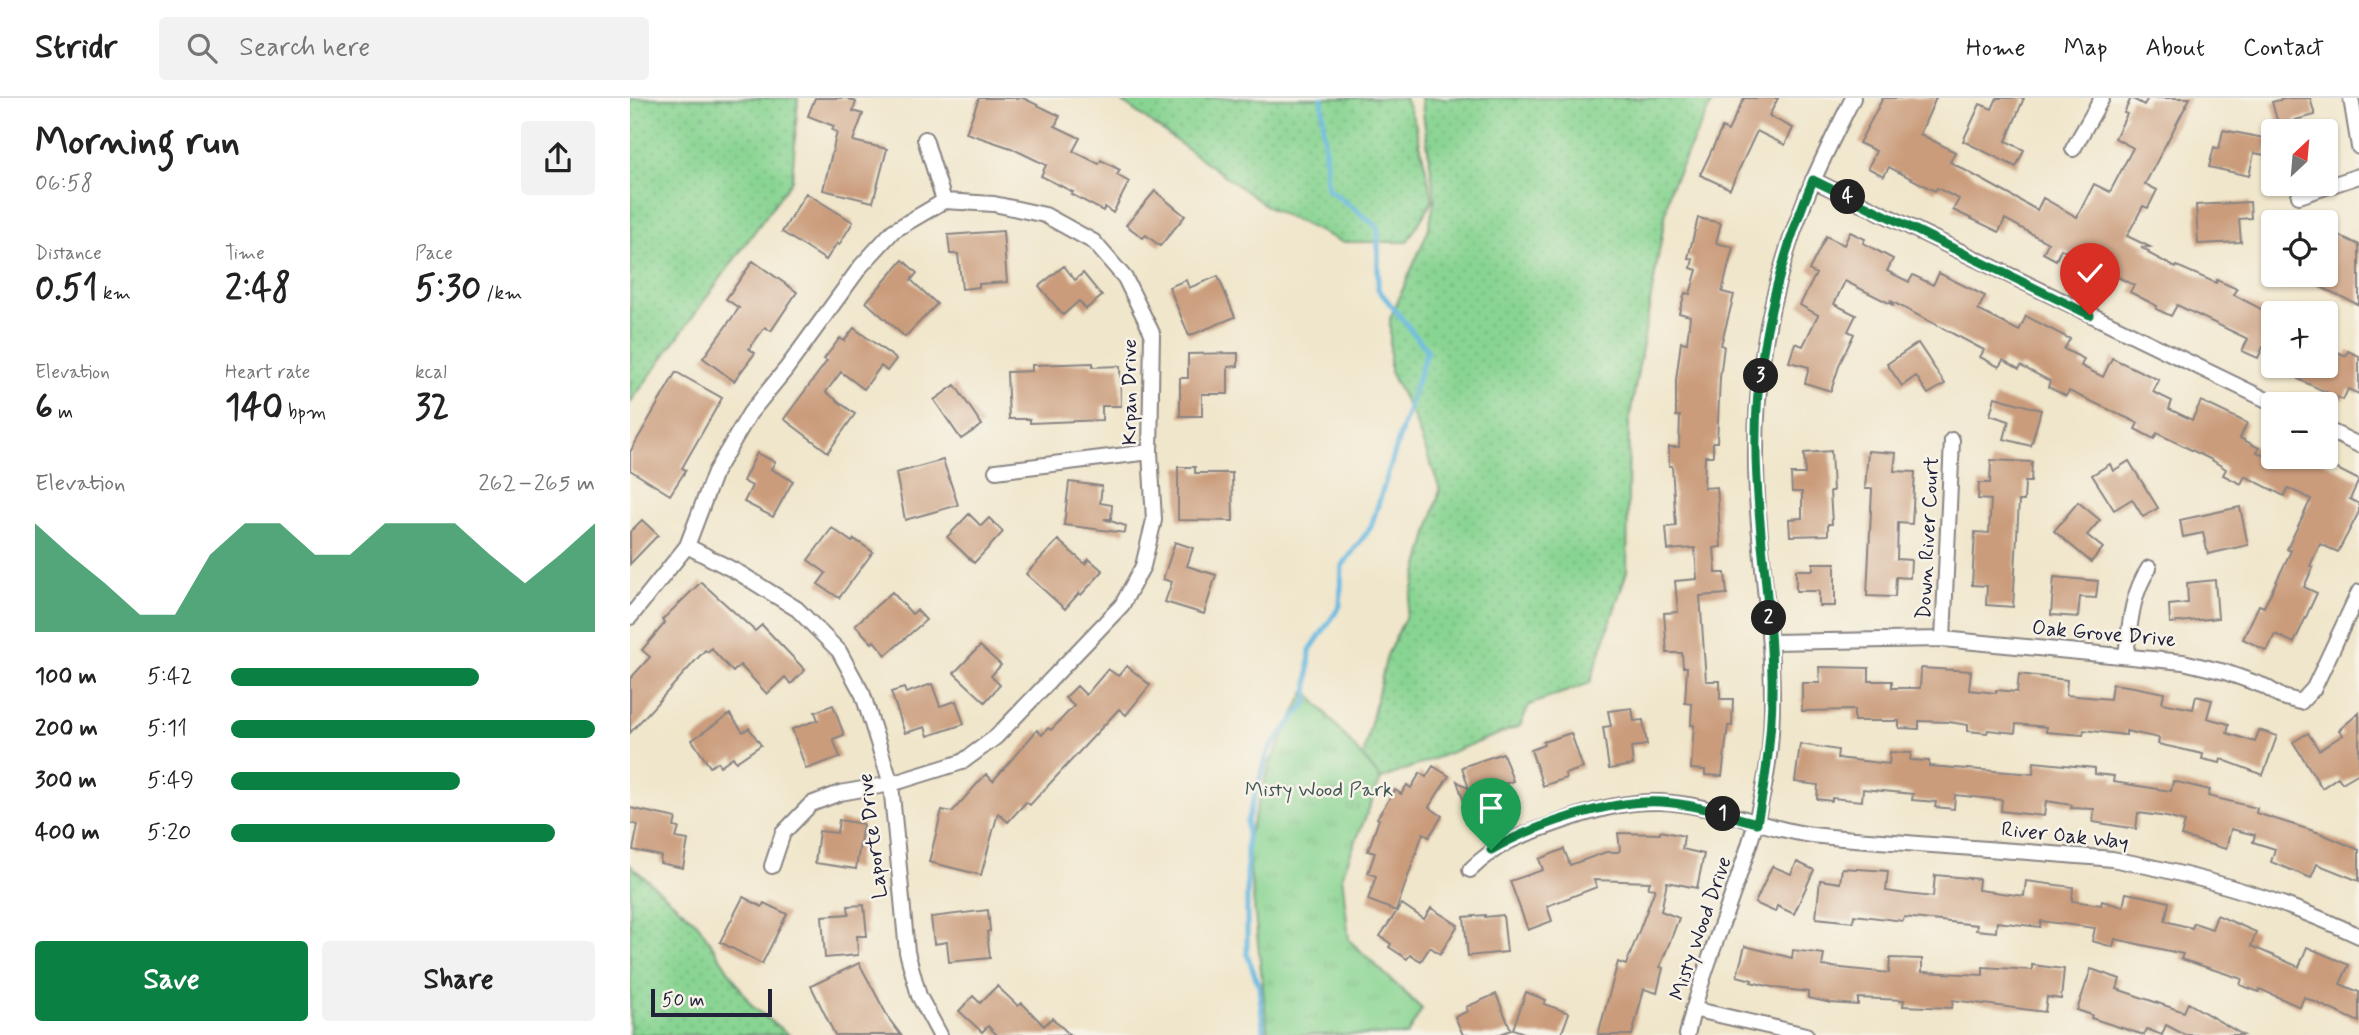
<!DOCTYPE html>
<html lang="en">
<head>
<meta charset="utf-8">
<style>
	:root { --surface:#fff; --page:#f2f2f2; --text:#222; --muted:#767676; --line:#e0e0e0; --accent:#0b8043 }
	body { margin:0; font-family:Mynerve,sans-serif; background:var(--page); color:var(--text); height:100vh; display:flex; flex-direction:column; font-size:26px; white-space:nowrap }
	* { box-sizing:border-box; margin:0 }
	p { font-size:23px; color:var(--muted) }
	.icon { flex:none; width:38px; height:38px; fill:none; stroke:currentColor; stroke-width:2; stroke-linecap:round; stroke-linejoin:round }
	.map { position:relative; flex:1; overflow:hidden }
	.details { display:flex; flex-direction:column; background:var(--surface); width:630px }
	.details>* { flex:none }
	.needle { width:46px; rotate:26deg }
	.fabs { position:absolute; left:1631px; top:21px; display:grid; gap:14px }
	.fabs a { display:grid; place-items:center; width:77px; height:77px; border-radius:7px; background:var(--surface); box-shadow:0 2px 5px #0004; font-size:35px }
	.scale { position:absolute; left:21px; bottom:18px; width:121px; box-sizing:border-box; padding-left:7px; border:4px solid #22223b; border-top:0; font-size:19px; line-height:24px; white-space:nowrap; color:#22223b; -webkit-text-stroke:5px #f7f3e8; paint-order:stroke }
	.pin { position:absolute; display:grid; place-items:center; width:60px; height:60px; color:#fff; margin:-72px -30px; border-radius:50% 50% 50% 0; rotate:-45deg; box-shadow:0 0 7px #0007 }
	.pin .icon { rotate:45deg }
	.km { position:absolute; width:35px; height:35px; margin:-18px; border-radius:50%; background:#222; color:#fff; font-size:19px; line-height:35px; text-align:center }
	.round { display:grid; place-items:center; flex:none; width:74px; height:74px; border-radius:7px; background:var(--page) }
	.headline { display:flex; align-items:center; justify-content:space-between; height:119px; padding:0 35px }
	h1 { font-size:38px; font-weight:800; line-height:52px }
	.figures { display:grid; grid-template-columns:repeat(3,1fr); gap:10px; height:119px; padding:7px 35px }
	.figures div { display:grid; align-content:center }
	.figures b { font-size:35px; font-weight:800 }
	.figures small { font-size:19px; font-weight:400 }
	.figures p { font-size:19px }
	.chart { height:196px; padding:14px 35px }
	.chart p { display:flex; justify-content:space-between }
	.chart svg { width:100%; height:126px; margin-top:7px; fill:var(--accent); opacity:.7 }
	.cta { display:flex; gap:14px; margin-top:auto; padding:14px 35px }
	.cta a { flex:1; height:80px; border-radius:7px; background:var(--accent); color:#fff; font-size:28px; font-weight:800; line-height:80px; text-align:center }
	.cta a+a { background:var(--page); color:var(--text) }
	ul { padding:0 35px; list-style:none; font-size:23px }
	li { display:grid; grid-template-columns:112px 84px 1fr; align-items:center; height:52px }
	li i { height:18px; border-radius:9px; background:var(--accent) }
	header { display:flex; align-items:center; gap:42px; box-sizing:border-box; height:98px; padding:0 35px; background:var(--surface); border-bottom:2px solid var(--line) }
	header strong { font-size:33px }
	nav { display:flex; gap:38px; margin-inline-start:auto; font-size:24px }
	.search { width:490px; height:63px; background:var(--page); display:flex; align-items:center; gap:18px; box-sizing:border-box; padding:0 24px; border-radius:7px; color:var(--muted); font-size:26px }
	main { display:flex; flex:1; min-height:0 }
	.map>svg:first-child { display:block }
</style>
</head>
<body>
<header>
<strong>Stridr</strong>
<div class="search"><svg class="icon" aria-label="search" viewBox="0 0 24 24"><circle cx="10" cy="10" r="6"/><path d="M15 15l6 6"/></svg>Search here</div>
<nav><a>Home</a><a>Map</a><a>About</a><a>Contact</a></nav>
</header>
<main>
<section class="details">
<div class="headline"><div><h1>Morning run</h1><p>06:58</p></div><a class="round"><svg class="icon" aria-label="share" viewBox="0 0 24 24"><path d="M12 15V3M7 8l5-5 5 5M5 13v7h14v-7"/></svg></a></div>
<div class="figures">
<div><p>Distance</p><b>0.51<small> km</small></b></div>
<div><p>Time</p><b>2:48</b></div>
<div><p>Pace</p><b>5:30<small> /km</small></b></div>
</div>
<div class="figures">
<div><p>Elevation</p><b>6<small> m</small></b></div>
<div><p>Heart rate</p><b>140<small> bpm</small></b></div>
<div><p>kcal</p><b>32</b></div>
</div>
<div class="chart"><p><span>Elevation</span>262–265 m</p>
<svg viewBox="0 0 160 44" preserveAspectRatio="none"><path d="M0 44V6L10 17L20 27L30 38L40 38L50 17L60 6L70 6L80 17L90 17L100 6L110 6L120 6L130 17L140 27L150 17L160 6V44z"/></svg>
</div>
<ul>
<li><b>100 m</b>5:42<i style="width:68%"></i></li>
<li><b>200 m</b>5:11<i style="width:100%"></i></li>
<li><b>300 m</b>5:49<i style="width:63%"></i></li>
<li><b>400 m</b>5:20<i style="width:89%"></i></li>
</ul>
<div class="cta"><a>Save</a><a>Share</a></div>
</section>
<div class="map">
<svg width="1729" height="937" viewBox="0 0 1729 937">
	<defs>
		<pattern id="grass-dots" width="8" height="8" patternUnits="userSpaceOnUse" patternTransform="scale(1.75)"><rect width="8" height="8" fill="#88d492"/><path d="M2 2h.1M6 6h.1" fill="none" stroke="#75b67f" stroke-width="1.8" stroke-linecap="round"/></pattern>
		<pattern id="park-tufts" width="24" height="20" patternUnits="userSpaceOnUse" patternTransform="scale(1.75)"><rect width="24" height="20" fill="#88d492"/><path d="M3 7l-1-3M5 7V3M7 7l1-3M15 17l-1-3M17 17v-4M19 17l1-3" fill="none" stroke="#75b67f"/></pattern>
	</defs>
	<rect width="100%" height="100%" fill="#f7f3e8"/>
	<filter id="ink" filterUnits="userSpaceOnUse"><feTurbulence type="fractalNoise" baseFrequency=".0143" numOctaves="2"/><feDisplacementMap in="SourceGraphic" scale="14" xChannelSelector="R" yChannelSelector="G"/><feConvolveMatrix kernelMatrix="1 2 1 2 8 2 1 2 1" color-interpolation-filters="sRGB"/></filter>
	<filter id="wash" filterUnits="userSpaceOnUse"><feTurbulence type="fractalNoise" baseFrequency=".00686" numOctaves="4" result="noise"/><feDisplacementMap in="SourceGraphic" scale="28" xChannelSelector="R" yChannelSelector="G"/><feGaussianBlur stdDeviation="1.57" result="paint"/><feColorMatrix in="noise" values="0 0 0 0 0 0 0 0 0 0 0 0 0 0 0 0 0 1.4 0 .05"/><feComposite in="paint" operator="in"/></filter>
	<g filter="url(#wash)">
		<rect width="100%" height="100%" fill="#f0e6cb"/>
		<path fill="url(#grass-dots)" stroke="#557b66" stroke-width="2" d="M0,0H168L162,82L0,305Z
			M487,0H775L785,25L803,102L777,144H712L639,110Z
			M791,0H1084L1040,91L999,324L997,473L960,585L899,607L890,628L751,681L733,659L757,557L775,520L810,391L783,318L760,274V221L798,133L805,101Z
			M0,767L68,826L122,908L159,937H0Z"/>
		<path fill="url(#park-tufts)" stroke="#557b66" stroke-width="2" d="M676,592L751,681L712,777L719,842L792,911L777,937H638L617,743L640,665Z"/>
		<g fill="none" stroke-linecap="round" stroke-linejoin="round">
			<path stroke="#65b8e1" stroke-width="5" d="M634,937L629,888L617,856V723L639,652L677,604L680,552L710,508L712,468L741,429L797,252L748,191V129L697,90L692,0"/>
		</g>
		<g id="blocks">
			<path fill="#ca9c7b" d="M185,0H217L226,4L223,13L233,16L223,43L257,51L243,104L193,92L207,34L202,32L204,28L178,18Z
				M349,0H393L430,18L425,28L450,40L443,53L469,66L471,62L490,72L487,77L499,84L483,115L475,109L473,113L441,96L443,94L411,78L416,67L381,50L336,35Z
				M1114,0H1148L1139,18L1163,30L1155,47L1127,33L1100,91L1070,77L1092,30L1098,33Z
				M1253,0H1306L1290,36L1325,54L1320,64L1407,112L1413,100L1447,119L1464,86L1480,94L1503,50L1485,40L1497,16L1494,15L1501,0L1514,7L1518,0H1560L1515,86L1527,92L1518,110L1513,108L1497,138L1520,149L1511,150L1519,153L1518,155L1546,170L1547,168L1586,185L1587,182L1607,191L1604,197L1643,217V254L1633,249L1628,260L1612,253L1618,241L1547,207L1541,218L1526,211L1527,208L1500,194L1504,187L1431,151L1426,162L1413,155L1418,145L1375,121L1369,134L1323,112L1329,101L1307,90L1305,93L1259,69L1254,78L1238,70L1246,53L1229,45Z
				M1367,0H1394L1376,43L1394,52L1386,69L1333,43L1350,6L1362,11Z
				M1658,0H1680L1685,17L1665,22L1668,33H1650L1642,4Z
				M1593,32L1639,41L1635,57L1624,55L1619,78L1579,69L1584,49L1589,51Z
				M525,93L555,118L530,148L516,137L513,140L496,127Z
				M176,95L223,124L209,147L207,145L196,162L152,134Z
				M1620,104L1621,120L1609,121L1611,144L1568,146L1566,107Z
				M1068,120L1091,125L1086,145L1103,149L1092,194L1104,197L1091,247L1094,248L1090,280L1087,344H1083V358H1075L1074,390L1087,389L1091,449L1084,450L1086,475H1095L1097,496L1070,498L1076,583H1090V601H1103L1102,628H1098L1092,678L1075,677V672L1061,671L1064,627H1061L1062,606L1055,605L1057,569H1053L1052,555H1037L1034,515L1048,514L1045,483L1067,481L1065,450L1038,452L1036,429L1046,428L1042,368H1039V349H1049L1050,318H1046V282L1051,244L1057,245L1060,218L1049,215L1055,195L1060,196L1067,172L1061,170L1063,161L1058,160Z
				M1696,131L1729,147V207L1665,177H1696Z
				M373,133L377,184L349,186V189L332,191L328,156H320L318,137Z
				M1220,134L1235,141L1233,145L1263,161L1257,173L1279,184L1283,177L1303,187L1309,175L1355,198L1348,212L1389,233L1396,218L1440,241L1434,251L1454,261L1451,268L1473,279L1482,260L1529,282L1523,294L1542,303L1539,311L1562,322L1571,303L1617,325L1610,340L1629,350L1627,354L1650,366L1653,359H1684L1729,382L1720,401L1729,406V414L1708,454L1690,446L1680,468L1683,469L1674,489L1687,495L1664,545L1645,536L1637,553L1613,541L1629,507L1634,509L1661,453L1657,451L1681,401L1658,390L1654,398L1615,378L1611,386L1593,377L1596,371L1580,361L1527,335L1524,341L1505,331L1508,325L1439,293L1436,298L1418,289L1420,283L1391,268L1389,271L1373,262L1369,269L1350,259L1354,252L1261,203L1263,207L1215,183L1204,206L1226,217L1218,233L1224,236L1210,265L1201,293L1175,285L1179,269L1159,264L1165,245L1173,248L1188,217L1170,207L1186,176L1179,172L1196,138L1214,147Z
				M273,162L287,175L281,182L307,206L275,239L236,204Z
				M123,163L167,194L141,233L135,229L119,251L125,255L104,283L73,260L109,210L96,201Z
				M434,168L445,182L453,175L472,198L456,211L449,203L433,217L409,188Z
				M588,178L605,219L559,238L539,189L556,182L559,190Z
				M224,230L266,261L257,273L251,268L234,291L211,274L196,294L225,316L198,354L154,321L197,263L194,261L210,240L214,243Z
				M1288,245L1315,286L1298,296L1286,278L1272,288L1257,266Z
				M1696,248L1716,258L1718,253L1729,258V296L1718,291L1713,302L1668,281L1675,268H1696Z
				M608,255V268L598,269V296H572V318H550V280H558V256Z
				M463,265V269L490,268L491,308H472V322L400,325V321H379L377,274L402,273V267Z
				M46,274L92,300L52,370L56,372L40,397L0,372V354Z
				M325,287L352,327L331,341L304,302Z
				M1365,299L1411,312L1401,348L1374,341L1379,323L1360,317Z
				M1201,353L1203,393H1200L1202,426H1198V437L1160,438L1159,421L1172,420V394H1162L1161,376H1175L1174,355Z
				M1238,353L1266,355L1264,373L1285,374L1282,426L1268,425L1267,461L1281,462L1280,480L1266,479L1265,499L1237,498L1242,391H1235Z
				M127,355L145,364L141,371L163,383L143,419L114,404L122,388L113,383Z
				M313,362L328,407L275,422L266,375Z
				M1361,362L1402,364L1401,384H1395L1394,403H1389L1383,509L1356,507L1357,488L1342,487L1345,434L1359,435L1361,402L1348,401L1349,385H1360Z
				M1499,363L1528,410L1513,419L1502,401L1484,412L1462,377L1480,366L1483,373Z
				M548,369H565V375H602L603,423L548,422Z
				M439,384L472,388L470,405L482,407L481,421H474L496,428L495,435L434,427Z
				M1448,404L1470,422L1457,437L1473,450L1461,464L1424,433Z
				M1610,409L1618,447L1578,456L1573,435L1553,439L1550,422Z
				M339,416L351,428L359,420L373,434L344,465L317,439Z
				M12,422L28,437L0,466V434Z
				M202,430L222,444L224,441L243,454L209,500L188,486L196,475L178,462Z
				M428,442L455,466L459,461L473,473L451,497L449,495L435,511L396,476Z
				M545,444L563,450L557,468L586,477L574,516L535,504L542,484L533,481Z
				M1183,465H1205V508H1189V493H1166V472H1183Z
				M1424,479L1468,483L1466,500L1450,499L1448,519L1421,517Z
				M1585,482L1588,520L1540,525L1539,507L1558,505L1557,485Z
				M71,484L125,533L132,527L175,572L161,586L155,579L137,596L110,567L103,574L81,550L78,554L75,552L0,635V581L20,559L12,552L35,525L32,522Z
				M262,494L282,516L287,512L296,522L256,557L244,543L242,545L225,527Z
				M350,548L371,567L361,578L370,587L355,604L324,575Z
				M497,568L520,587L496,617L489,611L400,707L396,704L378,724L368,715L351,777L299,764L312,712L322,714L356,676L363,683L407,632L412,637L418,630L421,632L444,608L435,600L447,588L456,597L478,571L488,578Z
				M1189,569L1239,570V583H1262V590H1290L1291,570L1341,573L1339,592L1366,595V592L1387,594L1389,576L1437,582L1436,597L1480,601L1482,586L1504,589L1534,595L1532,605L1563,611L1566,598L1582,602L1577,620L1599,626L1597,635L1625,644L1629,632L1647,638L1633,677L1591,661L1590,665L1572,661L1573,656L1528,646L1529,640L1496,633V637L1454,632L1453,637L1416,634V629L1386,626L1385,635L1358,632L1357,635L1338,633V627L1319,624L1289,623V631L1269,630V623H1224V612L1172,613V585H1190Z
				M302,586L310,608L326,603L334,626L298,638L295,629L275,635L261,594L274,590L276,595Z
				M203,607L214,637L203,641L210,659L176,671L162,631L188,622L185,614Z
				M1002,610L1004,623L1013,622L1017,647L1001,649L1003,667L979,671L973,629L981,628L978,613Z
				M1729,615V675L1712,685L1708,679L1692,690L1663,644L1678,635L1689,652L1713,637L1709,632Z
				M100,616L113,634L119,630L131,647L106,664L103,659L90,668L88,664L80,669L62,642Z
				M941,635L953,670L935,676L936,680L913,688L901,652L914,647L913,644Z
				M1170,646L1208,652L1207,660L1259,666L1260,654L1275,655H1281L1280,662L1299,663V668L1403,676L1404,664L1465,670V676L1484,678L1483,684L1541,693L1543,683L1563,688L1580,692L1578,698L1627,710L1626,715L1690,735L1729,752V783L1687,766L1681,780L1641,764L1645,751L1623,744L1625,737L1601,731L1596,751L1551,738L1555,724L1537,719L1508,715L1506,731L1463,724L1464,711L1441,710L1442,707L1416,703L1414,718L1371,713L1372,702L1325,697L1324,711L1305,709L1306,704L1282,702L1283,696L1233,691L1232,703L1202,700V703L1187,701L1188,687L1165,684Z
				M873,655L883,683L866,689L871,704L838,716L827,683L839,691L832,669Z
				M803,668L819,678L799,709L812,718L799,739L793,735L766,813L738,802L746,778L738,775L745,755L738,753L749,721L747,720L765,692L771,696L777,687L781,690L790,675L796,679Z
				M0,710L46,720L44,729L49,730L46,740L58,742L53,770L30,765L31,758L3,752L8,727L0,725Z
				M209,722L233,726L226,771L185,765L189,733L207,735Z
				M1030,733L1054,738L1052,751L1074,756L1067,790L1037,784L1031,813L1049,820L1030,869L1033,870L1027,895L1014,891L1002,937H968L988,864L996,867L1025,791L1018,790L1020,784L964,782L967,789L917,808L922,823L898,832L880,783L913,772L909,761L934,751L940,767L976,754H988L990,752L988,735L1030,736Z
				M1167,764L1184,772L1164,816L1147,808L1145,814L1125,805L1142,768L1161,776Z
				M1212,770L1258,773L1256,793L1276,796L1303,799L1305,777L1349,781L1348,792L1394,798L1396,783L1443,789L1442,803L1471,807L1472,803L1493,809L1496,795L1522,800L1539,804L1535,823L1562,830L1564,825L1582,831L1587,817L1626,834L1621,848L1669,869L1677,849L1719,867L1710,886L1729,894V924L1674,899L1670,909L1630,891L1629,894L1610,887L1612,881L1551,861L1553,856L1485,841L1483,849L1462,843L1465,830L1411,823L1410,829L1367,824L1366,834L1346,832L1347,827L1274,819L1273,823L1224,817L1223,824L1186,820L1190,782L1210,785Z
				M113,799L132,809L134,805L157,816L132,866L90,844Z
				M772,806L794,821L801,810L828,827L810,856L800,849L791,863L780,857L777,861L759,849L761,846L750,838Z
				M234,807L237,838H227L228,857L195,860L192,818L219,816L218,808Z
				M358,812L360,833L357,834L360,860L319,864L317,844L304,846L301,819Z
				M855,817V819L873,817L877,854L838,858L834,819Z
				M1115,848L1162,860L1163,852L1194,856L1192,868L1259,875L1260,860L1292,861V874L1353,877V869L1402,872V867L1434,871L1431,901L1417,899L1415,914L1323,902L1322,910L1273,908L1274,902L1228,900V907L1201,905L1178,900V894L1146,890L1121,884L1122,882L1107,878Z
				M229,865L259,921L271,937H205L181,888Z
				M1461,871L1490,881L1487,891L1554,914L1558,905L1613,937H1555L1536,927L1532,937L1517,931L1514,937L1461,920L1462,917L1447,912Z
				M367,888L388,908L392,905L414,928L422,920L440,937H367L358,928L352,934L329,913L343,898L350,905Z
				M896,894L916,902L914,906L939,915L931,937H899L883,931Z
				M866,896L881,932L868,937H833L825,919L838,913L836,909Z"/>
		</g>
	</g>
	<g filter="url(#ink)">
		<use href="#blocks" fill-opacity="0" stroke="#898483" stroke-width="2"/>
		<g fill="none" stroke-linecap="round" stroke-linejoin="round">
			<g stroke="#898483" stroke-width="18">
				<path id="street" d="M1721,0L1729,49
					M295,41L314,103
					M1443,51L1472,0
					M1183,82L1645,306
					M1669,98L1729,78
					M1696,331L1729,347
					M366,373L520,354
					M57,448L111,476L167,511L209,553L233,597L261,686L277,854L289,898L310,937
					M0,519L57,448L85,374L120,315L156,271L231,168L263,133L314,103L364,106L415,117L464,144L495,180L522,235L520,354L524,422L513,468L492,507L366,639L332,664L261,686L210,695L181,706L153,735L142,768
					M1313,541L1322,342
					M1141,544L1313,541L1553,564L1595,574L1634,588L1652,599L1671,604L1684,590L1729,494
					M1496,558C1500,527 1501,497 1519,470
					M840,772C869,744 889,738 927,725C960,713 994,703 1030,704C1085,706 1137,733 1191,738C1288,747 1385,752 1482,761C1567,777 1650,800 1729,838
					M1063,911L1176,937
					M1057,937C1080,837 1130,752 1140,648C1149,549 1125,452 1126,353C1126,270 1142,187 1172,110C1186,72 1205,36 1223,0"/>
			</g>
			<use href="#street" stroke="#fff" stroke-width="14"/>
		</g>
	</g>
	<g fill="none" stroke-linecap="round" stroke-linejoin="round" filter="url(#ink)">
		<g stroke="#fff" stroke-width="14">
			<path id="route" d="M861,752C905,727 981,701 1032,704C1064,706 1096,717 1127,725C1137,676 1143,627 1142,578C1141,503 1127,430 1126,355C1124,261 1147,168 1183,82L1460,217"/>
		</g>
		<use href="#route" stroke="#0b8043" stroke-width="9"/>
	</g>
	<g text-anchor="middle" stroke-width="5" stroke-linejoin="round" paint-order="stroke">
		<g font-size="21" fill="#22223b" stroke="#f7f3e8">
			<text transform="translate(499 294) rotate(-90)" y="7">Krpan Drive</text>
			<text transform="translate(1297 440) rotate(-87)" y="7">Down River Court</text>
			<text transform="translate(1474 535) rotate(5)" y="7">Oak Grove Drive</text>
			<text transform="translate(1435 737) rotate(6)" y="7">River Oak Way</text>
			<text transform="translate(242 738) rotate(-97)" y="7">Laporte Drive</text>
			<text transform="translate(1070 830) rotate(-71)" y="7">Misty Wood Drive</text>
		</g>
		<g font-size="21" fill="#415755" stroke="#f7f3e8">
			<text x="689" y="698">Misty Wood Park</text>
		</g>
	</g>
</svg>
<div class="fabs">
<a><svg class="needle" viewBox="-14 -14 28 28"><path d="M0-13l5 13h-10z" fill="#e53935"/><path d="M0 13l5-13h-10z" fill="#767676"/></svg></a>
<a><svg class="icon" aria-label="locate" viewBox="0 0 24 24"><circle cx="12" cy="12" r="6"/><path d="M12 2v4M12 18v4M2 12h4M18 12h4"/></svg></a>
<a>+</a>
<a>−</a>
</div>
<div class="scale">50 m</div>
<div class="pin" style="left:861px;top:752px;background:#1e9e55"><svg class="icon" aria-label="arrive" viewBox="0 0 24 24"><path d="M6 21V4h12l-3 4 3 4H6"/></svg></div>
<div class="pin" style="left:1460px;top:217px;background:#d93025"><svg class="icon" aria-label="check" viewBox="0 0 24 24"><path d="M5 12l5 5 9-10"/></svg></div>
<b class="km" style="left:1093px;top:716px">1</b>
<b class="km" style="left:1139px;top:520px">2</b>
<b class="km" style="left:1131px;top:278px">3</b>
<b class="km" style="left:1218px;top:99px">4</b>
</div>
</main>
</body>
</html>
